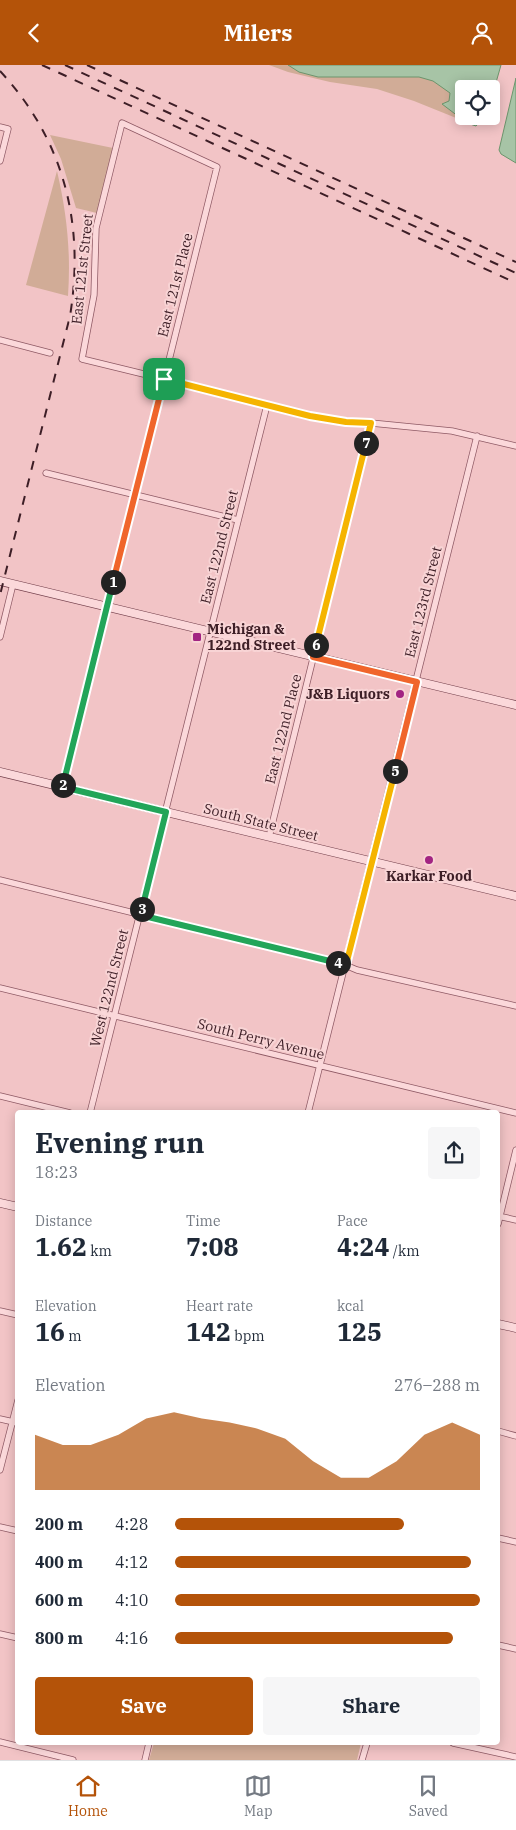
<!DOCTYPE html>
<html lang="en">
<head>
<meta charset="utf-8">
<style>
	:root { --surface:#fff; --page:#f6f6f7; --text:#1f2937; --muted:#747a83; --line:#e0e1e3; --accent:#b45309 }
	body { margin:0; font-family:"IBM Plex Serif",serif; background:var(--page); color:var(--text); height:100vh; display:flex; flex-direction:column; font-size:19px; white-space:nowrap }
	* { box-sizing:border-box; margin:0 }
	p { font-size:16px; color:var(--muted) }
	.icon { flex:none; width:28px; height:28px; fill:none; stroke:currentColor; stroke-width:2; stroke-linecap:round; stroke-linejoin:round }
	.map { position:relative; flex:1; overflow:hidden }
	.details { position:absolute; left:15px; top:1045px; width:485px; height:635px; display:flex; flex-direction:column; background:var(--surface); border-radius:5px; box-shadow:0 2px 12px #0003 }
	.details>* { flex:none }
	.controls { position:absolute; left:455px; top:15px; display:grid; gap:10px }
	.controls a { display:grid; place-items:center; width:45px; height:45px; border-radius:5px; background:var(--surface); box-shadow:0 2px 12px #0003; font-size:25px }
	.pin { position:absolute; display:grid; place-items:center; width:42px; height:42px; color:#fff; margin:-21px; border-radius:10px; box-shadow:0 2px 8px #0006 }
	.km { position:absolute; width:25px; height:25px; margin:-12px; border-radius:50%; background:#222; color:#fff; font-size:14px; line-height:25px; text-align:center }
	.round { display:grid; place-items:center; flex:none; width:52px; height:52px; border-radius:5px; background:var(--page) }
	.head { display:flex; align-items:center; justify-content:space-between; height:85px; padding:0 20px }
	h1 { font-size:28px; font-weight:700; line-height:38px }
	.metrics { display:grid; grid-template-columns:repeat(3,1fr); gap:8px; height:85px; padding:5px 20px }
	.metrics div { display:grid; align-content:center }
	.metrics b { font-size:25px; font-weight:700 }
	.metrics small { font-size:14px; font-weight:400 }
	.metrics p { font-size:14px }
	.chart { height:140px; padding:10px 20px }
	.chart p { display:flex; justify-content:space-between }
	.chart svg { width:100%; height:90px; margin-top:5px; fill:var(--accent); opacity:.7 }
	.action { display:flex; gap:10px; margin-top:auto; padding:10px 20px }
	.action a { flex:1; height:58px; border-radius:5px; background:var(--accent); color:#fff; font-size:20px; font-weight:700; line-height:58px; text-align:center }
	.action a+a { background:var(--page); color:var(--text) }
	ul { padding:0 20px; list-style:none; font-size:16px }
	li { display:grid; grid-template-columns:80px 60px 1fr; align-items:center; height:38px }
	li i { height:12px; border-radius:6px; background:var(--accent) }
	header { display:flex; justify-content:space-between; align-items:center; height:65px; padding:0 20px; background:var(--accent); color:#fff; font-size:22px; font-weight:700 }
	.tab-bar { display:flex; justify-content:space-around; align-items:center; height:70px; border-top:1px solid var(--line); background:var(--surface); font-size:14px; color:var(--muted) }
	.tab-bar a { display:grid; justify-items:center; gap:2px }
	.tab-bar .current { color:var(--accent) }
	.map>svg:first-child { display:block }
</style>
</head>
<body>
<header><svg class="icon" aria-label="back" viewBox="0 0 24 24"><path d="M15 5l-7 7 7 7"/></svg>Milers<svg class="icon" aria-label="person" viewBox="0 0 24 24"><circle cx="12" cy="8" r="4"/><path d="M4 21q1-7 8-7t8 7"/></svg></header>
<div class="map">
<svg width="516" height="1695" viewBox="0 0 516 1695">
	<rect width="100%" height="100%" fill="#f2c4c6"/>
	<path fill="#d1ac97" d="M269,0H498L491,24H464V51H485V54L476,61L414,36L377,24L330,17L288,7Z
		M50,70L113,83L97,148L76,143L61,94Z
		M57,106C67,149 71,187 68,231L26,220Z
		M154,1678H361L357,1695H149Z"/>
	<path fill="#a7c4a6" stroke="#6c946c" d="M288,0H501L491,35V24H464V51H486L476,61L467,58L442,39L449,36L450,28L433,16L419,12H318L299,7Z
		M516,13V98L501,89L499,85Z"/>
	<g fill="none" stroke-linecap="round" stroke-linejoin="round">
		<g stroke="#8e5964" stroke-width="7">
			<path id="street" d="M0,62L8,64L0,96
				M0,275L50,288
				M46,408L238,455
				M0,572L13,519
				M63,722C115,516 165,309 217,102L122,58L96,163L94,230L82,294L164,314L310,351L346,357L371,358L452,366L516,381
				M269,772L371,358
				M0,815L345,900L357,905L516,941
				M0,923L516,1048
				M0,1031L70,1048
				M90,1048L267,340
				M308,1048L477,371
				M498,1151L516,1155
				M498,1159L516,1085
				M0,1246L18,1250
				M0,1354L18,1358
				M498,1366L516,1371
				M0,1405L18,1335
				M0,1462L18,1466
				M498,1473L516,1477
				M0,1569L18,1573
				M498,1580L516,1584
				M0,1677L73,1695
				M453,1678L516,1692
				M145,1695L149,1678
				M362,1695L367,1678"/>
		</g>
		<g stroke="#703c48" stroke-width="9">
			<path id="secondary" d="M0,516L516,640
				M0,707L516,831
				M0,1138L18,1142
				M498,1259L516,1263"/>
		</g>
		<use href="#street" stroke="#fbd8da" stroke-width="5.5"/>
		<use href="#secondary" stroke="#fbd8da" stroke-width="8"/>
		<path stroke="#3d1e26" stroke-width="2" stroke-dasharray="9 9" stroke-linecap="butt" d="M42,0L516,218
			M65,0L516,208
			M87,0L516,197
			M0,6C64,75 85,159 70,251L0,530"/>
	</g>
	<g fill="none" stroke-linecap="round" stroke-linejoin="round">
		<g stroke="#fff" stroke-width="10">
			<path id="split-1" d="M113,517L164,314"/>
		</g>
		<g stroke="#fff" stroke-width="10">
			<path id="split-2" d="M63,720L113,517"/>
		</g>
		<g stroke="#fff" stroke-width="10">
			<path id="split-3" d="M63,720V722L166,747L142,844"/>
		</g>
		<g stroke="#fff" stroke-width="10">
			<path id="split-4" d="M142,844L140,850L338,898"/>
		</g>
		<g stroke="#fff" stroke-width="10">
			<path id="split-5" d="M338,898L346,900L395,706"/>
		</g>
		<g stroke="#fff" stroke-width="10">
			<path id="split-6" d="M316,580L313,592L417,617L395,706"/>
		</g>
		<g stroke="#fff" stroke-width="10">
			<path id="split-7" d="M316,580L366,378"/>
		</g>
		<g stroke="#fff" stroke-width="10">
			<path id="split-8" d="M164,314L310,351L346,357L371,358L366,378"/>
		</g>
		<use href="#split-1" stroke="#f0652b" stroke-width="6"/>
		<use href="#split-2" stroke="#22a559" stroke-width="6"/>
		<use href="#split-3" stroke="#22a559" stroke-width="6"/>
		<use href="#split-4" stroke="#22a559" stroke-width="6"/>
		<use href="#split-5" stroke="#f5b400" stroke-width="6"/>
		<use href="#split-6" stroke="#f0652b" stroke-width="6"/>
		<use href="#split-7" stroke="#f5b400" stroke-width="6"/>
		<use href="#split-8" stroke="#f5b400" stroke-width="6"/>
	</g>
	<g fill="#a22482" stroke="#f8d4d5" stroke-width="2">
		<rect x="192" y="567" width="10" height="10" rx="2.5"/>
		<circle cx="400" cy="629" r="5"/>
		<circle cx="429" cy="795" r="5"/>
	</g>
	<g text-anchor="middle" stroke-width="4" stroke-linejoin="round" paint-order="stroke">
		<g font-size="14" fill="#3d1e26" stroke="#f8d4d5">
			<text transform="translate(82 204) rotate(-84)" y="5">East 121st Street</text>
			<text transform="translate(175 220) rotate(-76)" y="5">East 121st Place</text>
			<text transform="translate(219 482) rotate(-76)" y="5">East 122nd Street</text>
			<text transform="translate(423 537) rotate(-76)" y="5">East 123rd Street</text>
			<text transform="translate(283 664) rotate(-76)" y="5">East 122nd Place</text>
			<text transform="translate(261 757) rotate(14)" y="5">South State Street</text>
			<text transform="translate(109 923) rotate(-76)" y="5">West 122nd Street</text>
			<text transform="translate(261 974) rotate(14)" y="5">South Perry Avenue</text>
		</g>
		<g font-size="14" font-weight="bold" fill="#3d1e26" stroke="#f8d4d5" text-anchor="start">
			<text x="207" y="569">Michigan &amp;<tspan x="207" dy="16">122nd Street</tspan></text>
			<text x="390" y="634" text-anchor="end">J&amp;B Liquors</text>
			<text x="429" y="816" text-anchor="middle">Karkar Food</text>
		</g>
	</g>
</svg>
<div class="controls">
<a><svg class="icon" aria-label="locate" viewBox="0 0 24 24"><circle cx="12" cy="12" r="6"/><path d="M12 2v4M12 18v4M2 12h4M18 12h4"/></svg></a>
</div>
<div class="pin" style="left:164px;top:314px;background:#1e9e55"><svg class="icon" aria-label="arrive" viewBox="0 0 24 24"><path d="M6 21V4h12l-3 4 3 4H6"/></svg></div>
<b class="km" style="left:113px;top:517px">1</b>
<b class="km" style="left:63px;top:720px">2</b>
<b class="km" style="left:142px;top:844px">3</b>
<b class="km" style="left:338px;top:898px">4</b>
<b class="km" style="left:395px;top:706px">5</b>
<b class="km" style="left:316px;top:580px">6</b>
<b class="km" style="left:366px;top:378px">7</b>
<section class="details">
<div class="head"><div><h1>Evening run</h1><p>18:23</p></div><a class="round"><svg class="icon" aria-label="share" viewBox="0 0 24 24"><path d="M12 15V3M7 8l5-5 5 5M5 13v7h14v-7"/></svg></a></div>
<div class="metrics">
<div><p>Distance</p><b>1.62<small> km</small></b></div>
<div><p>Time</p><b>7:08</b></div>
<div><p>Pace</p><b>4:24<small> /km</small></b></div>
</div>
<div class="metrics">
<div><p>Elevation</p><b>16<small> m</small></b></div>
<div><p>Heart rate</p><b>142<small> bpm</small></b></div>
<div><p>kcal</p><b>125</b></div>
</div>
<div class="chart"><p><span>Elevation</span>276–288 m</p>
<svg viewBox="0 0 160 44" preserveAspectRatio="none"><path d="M0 44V17L10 22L20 22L30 17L40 9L50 6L60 9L70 11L80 14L90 19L100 30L110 38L120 38L130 30L140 17L150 11L160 17V44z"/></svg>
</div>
<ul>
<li><b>200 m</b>4:28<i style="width:75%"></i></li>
<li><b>400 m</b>4:12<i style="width:97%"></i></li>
<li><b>600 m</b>4:10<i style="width:100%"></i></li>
<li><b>800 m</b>4:16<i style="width:91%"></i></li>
</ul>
<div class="action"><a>Save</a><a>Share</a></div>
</section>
</div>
<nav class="tab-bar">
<a class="current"><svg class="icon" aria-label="home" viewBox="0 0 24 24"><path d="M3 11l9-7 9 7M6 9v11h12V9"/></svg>Home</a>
<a><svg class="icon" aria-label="map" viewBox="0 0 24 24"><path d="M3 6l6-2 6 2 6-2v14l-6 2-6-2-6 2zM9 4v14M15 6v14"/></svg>Map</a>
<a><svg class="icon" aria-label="saved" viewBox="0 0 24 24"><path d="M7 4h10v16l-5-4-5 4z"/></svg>Saved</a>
</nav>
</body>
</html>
